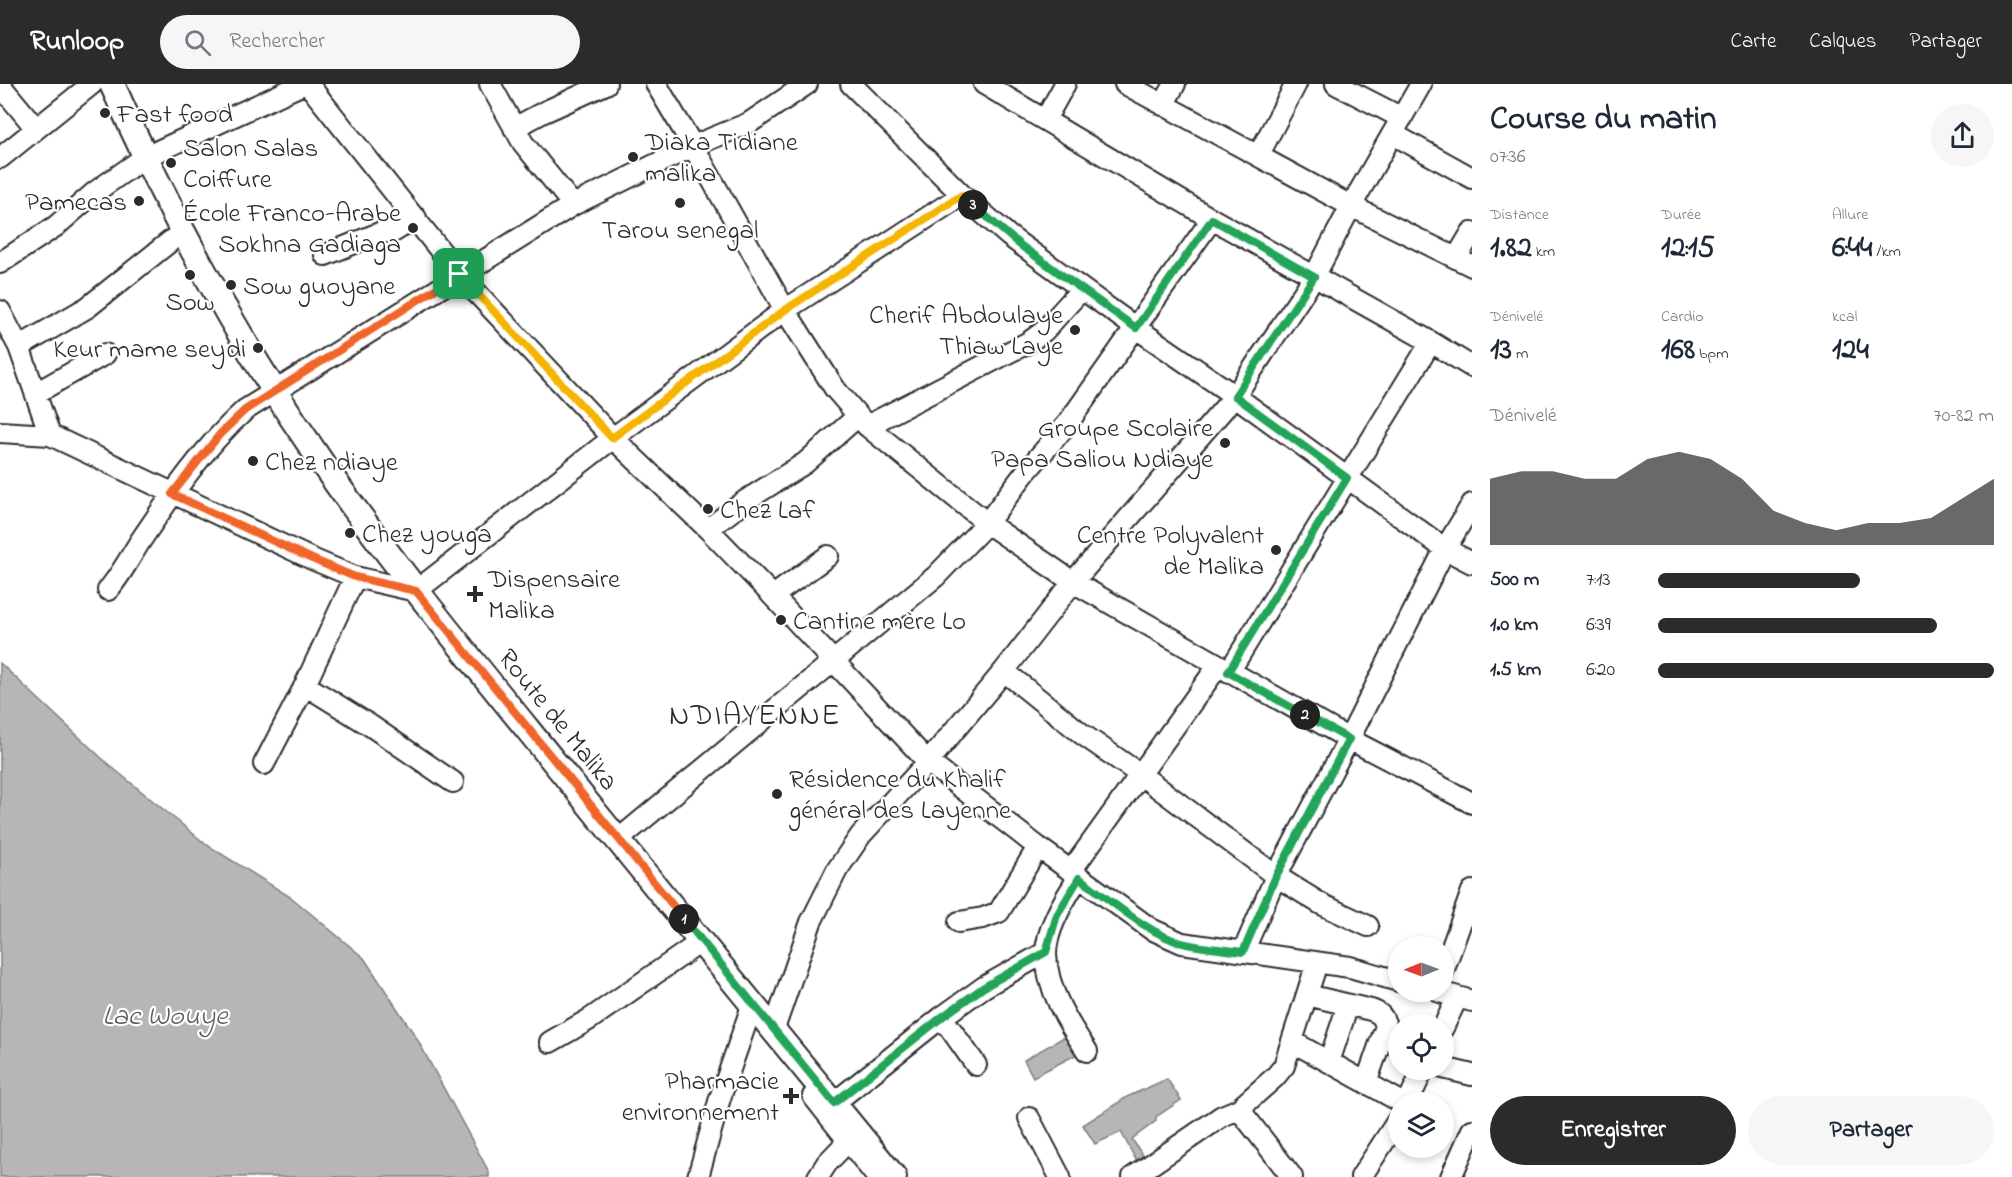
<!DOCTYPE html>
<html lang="fr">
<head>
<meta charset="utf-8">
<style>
	:root { --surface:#fff; --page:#f6f6f7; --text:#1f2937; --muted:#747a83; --accent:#2b2b2b }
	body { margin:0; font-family:"Indie Flower",sans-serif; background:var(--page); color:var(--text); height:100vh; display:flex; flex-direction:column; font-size:22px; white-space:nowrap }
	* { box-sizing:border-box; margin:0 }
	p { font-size:20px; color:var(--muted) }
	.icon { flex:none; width:33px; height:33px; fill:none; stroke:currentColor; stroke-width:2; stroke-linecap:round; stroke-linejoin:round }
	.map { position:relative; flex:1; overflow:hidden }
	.panel { display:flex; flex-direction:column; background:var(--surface); width:540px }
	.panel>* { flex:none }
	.needle { width:39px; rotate:269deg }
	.fabs { position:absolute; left:1388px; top:852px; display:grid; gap:12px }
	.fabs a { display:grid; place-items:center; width:66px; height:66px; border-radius:50%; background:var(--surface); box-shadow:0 3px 9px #0003; font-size:30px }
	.pin { position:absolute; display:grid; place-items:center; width:51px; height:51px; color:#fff; margin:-26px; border-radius:12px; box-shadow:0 3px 9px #0006 }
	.km { position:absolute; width:30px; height:30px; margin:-15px; border-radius:50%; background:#222; color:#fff; font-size:16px; line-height:30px; text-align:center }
	.round { display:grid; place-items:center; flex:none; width:63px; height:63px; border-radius:32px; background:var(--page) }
	.headline { display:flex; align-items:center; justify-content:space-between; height:102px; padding:0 18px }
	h1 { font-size:33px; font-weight:700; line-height:45px }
	.figures { display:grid; grid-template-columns:repeat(3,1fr); gap:9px; height:102px; padding:6px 18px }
	.figures div { display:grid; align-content:center }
	.figures b { font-size:30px; font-weight:700 }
	.figures small { font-size:16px; font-weight:400 }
	.figures p { font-size:16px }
	.chart { height:168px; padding:12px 18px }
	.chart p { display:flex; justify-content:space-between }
	.chart svg { width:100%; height:108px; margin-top:6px; fill:var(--accent); opacity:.7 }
	.action { display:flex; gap:12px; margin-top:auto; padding:12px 18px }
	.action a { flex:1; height:69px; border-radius:36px; background:var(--accent); color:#fff; font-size:24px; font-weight:700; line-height:69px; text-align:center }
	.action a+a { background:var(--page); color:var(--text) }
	ul { padding:0 18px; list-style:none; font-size:20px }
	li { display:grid; grid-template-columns:96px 72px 1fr; align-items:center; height:45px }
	li i { height:15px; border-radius:8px; background:var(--accent) }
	header { display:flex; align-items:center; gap:36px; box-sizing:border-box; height:84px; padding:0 30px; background:var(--accent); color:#fff }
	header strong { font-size:28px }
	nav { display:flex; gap:33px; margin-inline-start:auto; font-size:21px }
	.search { width:420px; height:54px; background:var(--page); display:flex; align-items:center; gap:15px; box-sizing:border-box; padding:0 21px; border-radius:33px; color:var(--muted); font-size:22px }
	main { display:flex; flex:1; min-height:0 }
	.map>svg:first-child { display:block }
</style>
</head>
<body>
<header>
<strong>Runloop</strong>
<div class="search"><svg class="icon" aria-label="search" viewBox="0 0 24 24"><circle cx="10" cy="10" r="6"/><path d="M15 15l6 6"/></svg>Rechercher</div>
<nav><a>Carte</a><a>Calques</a><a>Partager</a></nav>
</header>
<main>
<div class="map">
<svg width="1472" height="1093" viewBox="0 0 1472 1093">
	<rect width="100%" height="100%" fill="#fff"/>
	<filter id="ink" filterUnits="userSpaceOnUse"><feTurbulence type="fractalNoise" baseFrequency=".0167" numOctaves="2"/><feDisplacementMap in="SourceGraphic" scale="12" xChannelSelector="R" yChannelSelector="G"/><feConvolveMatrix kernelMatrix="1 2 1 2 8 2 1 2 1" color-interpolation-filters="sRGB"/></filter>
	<g filter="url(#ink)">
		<path fill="#b6b6b6" stroke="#7e7e7e" stroke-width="1.5" d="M0,579L108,680L207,761L292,814L364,874L416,953L489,1088V1093H0Z
			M1064,953H1071L1085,966L1033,993L1024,976Z
			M1167,995L1181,1016L1156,1033V1037L1132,1055L1143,1072L1136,1076L1121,1048L1095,1060L1083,1041L1127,1013Z"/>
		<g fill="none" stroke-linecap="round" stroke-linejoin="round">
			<g stroke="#2b2b2b" stroke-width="24">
				<path id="minor" d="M308,0L459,190L613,354L708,445L769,508L928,678L1038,763L1151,845L1182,859L1350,883L1398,897
					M490,0L523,59L573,121
					M656,0L693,62L785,226L835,305L867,342L987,439L1073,498L1349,655L1472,719
					M851,0L962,111L1009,152L1136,244L1235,312L1445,465L1472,479
					M984,0L1212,135L1431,258L1472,283
					M1125,0L1351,122L1472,182
					M1336,0L1402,34
					M0,1L34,42H37
					M1163,21L1175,0
					M1045,36L1065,0
					M514,44L544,28L606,0
					M1393,50L1472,94
					M1258,72L1296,0
					M0,74L92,0
					M325,171L382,148H393L416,134
					M1457,173L1472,148
					M0,179L56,142L95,108L145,73L303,0
					M0,227L19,263L50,351
					M19,263L88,223L182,148
					M36,309L105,270
					M867,342L1029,258L1044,247L1082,205
					M0,348L50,351L312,475L355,493L416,507L613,354L785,226L962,111
					M708,445L745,417L805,379L858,332
					M108,506C121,491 130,473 141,456C172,410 204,363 245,326L573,121L693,62L749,39L807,0
					M773,512L828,472
					M1004,587L1082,650L1141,691L1276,792L1321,820L1368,842
					M1229,588L1431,258
					M305,601L371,642L453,698
					M264,680L305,601L355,493
					M618,756L936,492L987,439L1025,389L1068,339L1212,135
					M1071,787L1218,582
					M1079,793C1065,814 1046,845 1046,870C1047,906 1068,939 1087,967
					M959,838L983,834L999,828L1038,763
					M1243,868L1276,792L1349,655L1445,465L1472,420
					M1443,888L1472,807
					M1440,908L1472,917
					M1307,911L1371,926C1380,929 1383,932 1386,942L1366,999
					M942,933L976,981
					M1443,944L1457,914
					M774,945L811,838L837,786L861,751L928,678L1004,587L1073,498L1235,312L1314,193L1351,122L1421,0
					M550,958L590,935L702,857
					M1293,958L1401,1018
					M1329,978L1348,921
					M1443,984L1472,991
					M813,1012L877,1093
					M1408,1018L1423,986
					M834,1019L942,933L984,903L1046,868
					M1239,1025L1292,1093
					M1029,1034L1060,1093
					M698,1093L720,1014L753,919
					M818,1093L827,1079L848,1057
					M1133,1093L1222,1032L1239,1025L1275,993L1284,982L1317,879
					M1361,1093L1398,1036
					M1451,1093L1472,1046"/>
			</g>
			<g stroke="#2b2b2b" stroke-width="28">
				<path id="major" d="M112,0C170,132 240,260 322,379C396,485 478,584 559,684C670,821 782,956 894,1093"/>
			</g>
			<use href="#minor" stroke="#fff" stroke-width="20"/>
			<use href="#major" stroke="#fff" stroke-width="24"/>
		</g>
	</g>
	<g fill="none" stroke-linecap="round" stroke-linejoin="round" filter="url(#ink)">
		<g stroke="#fff" stroke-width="12">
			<path id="split-1" d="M459,190L245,326L220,350L172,410L312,475L355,493L416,507L684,835"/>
		</g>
		<g stroke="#fff" stroke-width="12">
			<path id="split-2" d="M684,835L834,1019L942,933L984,903L1046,868L1057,831L1079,794C1108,814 1148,850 1182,859C1201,864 1223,865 1243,868L1276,792L1349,655L1305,631"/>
		</g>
		<g stroke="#fff" stroke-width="12">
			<path id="split-3" d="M973,121L1020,161L1136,244L1212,135L1314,193L1235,312L1347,394L1228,588L1305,631"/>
		</g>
		<g stroke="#fff" stroke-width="12">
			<path id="split-4" d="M459,190L612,354L785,226L962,111L973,121"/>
		</g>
		<use href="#split-1" stroke="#f0652b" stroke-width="8"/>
		<use href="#split-2" stroke="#22a559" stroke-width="8"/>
		<use href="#split-3" stroke="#22a559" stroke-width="8"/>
		<use href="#split-4" stroke="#f5b400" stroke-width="8"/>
	</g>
	<g fill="#2b2b2b" stroke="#fff" stroke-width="2">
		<circle cx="105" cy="29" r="6"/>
		<circle cx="633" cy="73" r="6"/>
		<circle cx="171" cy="79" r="6"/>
		<circle cx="139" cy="117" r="6"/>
		<circle cx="680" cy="119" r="6"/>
		<circle cx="413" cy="144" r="6"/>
		<circle cx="190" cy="191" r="6"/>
		<circle cx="231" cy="201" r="6"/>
		<circle cx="1075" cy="246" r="6"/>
		<circle cx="258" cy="264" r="6"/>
		<circle cx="1225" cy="359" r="6"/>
		<circle cx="253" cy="377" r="6"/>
		<circle cx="708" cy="425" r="6"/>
		<circle cx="350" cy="449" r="6"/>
		<circle cx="1276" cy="466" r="6"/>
		<path d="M472 501h6v6h6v6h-6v6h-6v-6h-6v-6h6z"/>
		<circle cx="781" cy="536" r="6"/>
		<circle cx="777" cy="710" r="6"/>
		<path d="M788 1003h6v6h6v6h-6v6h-6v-6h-6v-6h6z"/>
	</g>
	<g text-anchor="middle" stroke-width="4.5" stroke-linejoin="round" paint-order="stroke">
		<g font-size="27" fill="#2b2b2b" stroke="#fff" text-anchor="start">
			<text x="117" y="38">Fast food</text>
			<text x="645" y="66">Diaka Tidiane<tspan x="645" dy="31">malika</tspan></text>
			<text x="183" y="72">Salon Salas<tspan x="183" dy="31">Coiffure</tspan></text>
			<text x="127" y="126" text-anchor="end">Pamecas</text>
			<text x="401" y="137" text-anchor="end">École Franco-Arabe<tspan x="401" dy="31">Sokhna Gadiaga</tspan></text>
			<text x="680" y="154" text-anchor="middle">Tarou senegal</text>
			<text x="243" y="210">Sow guoyane</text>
			<text x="190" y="226" text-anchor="middle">Sow</text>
			<text x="1063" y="239" text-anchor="end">Cherif Abdoulaye<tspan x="1063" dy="31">Thiaw Laye</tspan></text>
			<text x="246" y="273" text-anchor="end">Keur mame seydi</text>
			<text x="1213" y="352" text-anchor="end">Groupe Scolaire<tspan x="1213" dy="31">Papa Saliou Ndiaye</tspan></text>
			<text x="265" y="386">Chez ndiaye</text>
			<text x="720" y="434">Chez Laf</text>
			<text x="362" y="458">Chez youga</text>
			<text x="1264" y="459" text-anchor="end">Centre Polyvalent<tspan x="1264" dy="31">de Malika</tspan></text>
			<text x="488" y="503">Dispensaire<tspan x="488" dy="31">Malika</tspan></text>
			<text x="793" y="545">Cantine mère Lo</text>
			<text x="789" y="703">Résidence du Khalif<tspan x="789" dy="31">général des Layenne</tspan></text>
			<text x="779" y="1005" text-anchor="end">Pharmacie<tspan x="779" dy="31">environnement</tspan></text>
		</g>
		<g font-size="27" fill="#2b2b2b" stroke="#fff">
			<text transform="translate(559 635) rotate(51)" y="9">Route de Malika</text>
		</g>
		<g font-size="28" font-style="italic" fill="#5c5c5c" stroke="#fff">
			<text x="165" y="940">Lac Wouye</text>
		</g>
		<g font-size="30" letter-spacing="1.5" fill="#2b2b2b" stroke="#fff">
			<text x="755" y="640">NDIAYENNE</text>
		</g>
	</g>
</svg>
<div class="fabs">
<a><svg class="needle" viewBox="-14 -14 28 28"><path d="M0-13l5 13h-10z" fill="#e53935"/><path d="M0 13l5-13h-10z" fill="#747a83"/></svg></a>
<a><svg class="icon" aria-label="locate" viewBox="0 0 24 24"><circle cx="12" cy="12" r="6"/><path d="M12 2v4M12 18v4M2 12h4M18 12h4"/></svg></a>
<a><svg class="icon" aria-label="layers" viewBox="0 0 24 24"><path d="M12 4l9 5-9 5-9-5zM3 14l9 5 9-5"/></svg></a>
</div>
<div class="pin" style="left:459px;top:190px;background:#1e9e55"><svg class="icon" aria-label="arrive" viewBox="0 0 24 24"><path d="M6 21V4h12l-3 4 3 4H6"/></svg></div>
<b class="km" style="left:684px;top:835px">1</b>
<b class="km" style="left:1305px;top:631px">2</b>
<b class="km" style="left:973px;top:121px">3</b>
</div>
<section class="panel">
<div class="headline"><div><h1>Course du matin</h1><p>07:36</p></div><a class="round"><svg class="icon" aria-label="share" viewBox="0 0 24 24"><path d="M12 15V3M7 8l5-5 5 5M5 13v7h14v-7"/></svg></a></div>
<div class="figures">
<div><p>Distance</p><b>1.82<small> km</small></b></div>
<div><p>Durée</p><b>12:15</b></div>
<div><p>Allure</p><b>6:44<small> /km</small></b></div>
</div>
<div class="figures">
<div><p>Dénivelé</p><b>13<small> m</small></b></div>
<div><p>Cardio</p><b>168<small> bpm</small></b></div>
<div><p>kcal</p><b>124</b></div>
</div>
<div class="chart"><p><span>Dénivelé</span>70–82 m</p>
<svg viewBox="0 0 160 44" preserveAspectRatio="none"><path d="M0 44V17L10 14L20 14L30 17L40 17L50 9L60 6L70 9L80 17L90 30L100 35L110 38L120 35L130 35L140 33L150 25L160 17V44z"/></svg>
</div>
<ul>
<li><b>500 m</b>7:13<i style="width:60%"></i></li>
<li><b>1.0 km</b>6:39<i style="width:83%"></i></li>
<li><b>1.5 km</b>6:20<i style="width:100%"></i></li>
</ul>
<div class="action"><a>Enregistrer</a><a>Partager</a></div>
</section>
</main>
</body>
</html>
